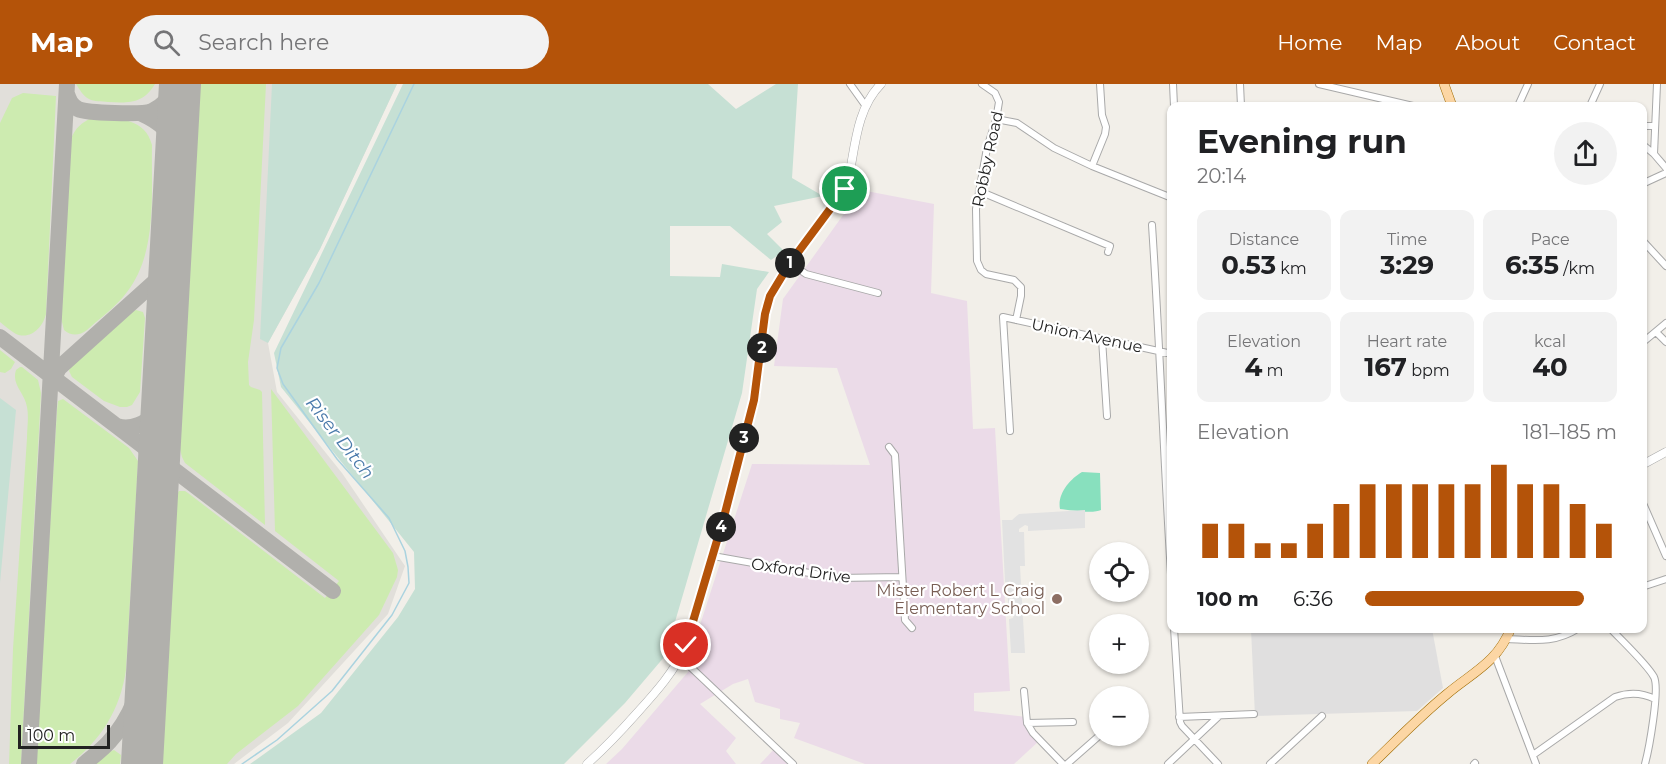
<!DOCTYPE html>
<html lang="en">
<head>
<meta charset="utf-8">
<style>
	:root { --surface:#fff; --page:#f2f2f2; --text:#202124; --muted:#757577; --accent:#b45309 }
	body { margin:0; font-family:Montserrat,sans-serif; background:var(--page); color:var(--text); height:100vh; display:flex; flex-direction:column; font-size:22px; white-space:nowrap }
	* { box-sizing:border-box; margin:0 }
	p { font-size:20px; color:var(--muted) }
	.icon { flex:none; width:33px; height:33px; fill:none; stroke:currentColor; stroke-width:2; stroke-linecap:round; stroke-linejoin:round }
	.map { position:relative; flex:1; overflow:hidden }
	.sheet { position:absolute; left:1167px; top:18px; width:480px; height:531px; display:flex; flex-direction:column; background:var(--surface); border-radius:12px; box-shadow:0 2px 4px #0004 }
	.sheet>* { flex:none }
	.tools { position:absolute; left:1089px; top:458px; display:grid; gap:12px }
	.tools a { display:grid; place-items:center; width:60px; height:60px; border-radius:50%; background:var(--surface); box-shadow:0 2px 4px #0004; font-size:30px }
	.scale { position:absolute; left:18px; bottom:15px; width:92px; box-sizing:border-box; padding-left:6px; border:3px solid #222; border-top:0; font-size:16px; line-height:21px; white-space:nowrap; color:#222; -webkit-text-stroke:4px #fff; paint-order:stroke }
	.pin { position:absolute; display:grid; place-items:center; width:51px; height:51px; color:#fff; margin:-26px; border:3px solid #fff; border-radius:50%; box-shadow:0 2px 6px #0007 }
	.km { position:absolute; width:30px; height:30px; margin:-15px; border-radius:50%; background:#222; color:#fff; font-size:16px; line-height:30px; text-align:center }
	.round { display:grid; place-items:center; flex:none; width:63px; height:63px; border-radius:32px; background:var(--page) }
	.head { display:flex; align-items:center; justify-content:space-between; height:102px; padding:0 30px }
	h1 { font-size:33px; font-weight:700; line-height:45px }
	.figures { display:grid; grid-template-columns:repeat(3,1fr); gap:9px; height:102px; padding:6px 30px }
	.figures div { display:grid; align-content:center; border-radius:12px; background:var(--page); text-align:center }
	.figures b { font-size:26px; font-weight:700 }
	.figures small { font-size:16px; font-weight:400 }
	.figures p { font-size:16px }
	.chart { height:168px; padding:12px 30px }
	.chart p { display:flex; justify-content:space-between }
	.chart svg { width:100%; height:108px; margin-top:6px; stroke:var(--accent); stroke-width:6 }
	ul { padding:0 30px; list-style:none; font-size:20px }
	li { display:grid; grid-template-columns:96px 72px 1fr; align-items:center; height:45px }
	li i { height:15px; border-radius:8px; background:var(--accent) }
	header { display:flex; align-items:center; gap:36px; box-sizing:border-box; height:84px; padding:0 30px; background:var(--accent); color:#fff }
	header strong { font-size:28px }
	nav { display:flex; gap:33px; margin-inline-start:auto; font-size:21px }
	.search { width:420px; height:54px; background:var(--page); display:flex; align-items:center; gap:15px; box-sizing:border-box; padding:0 21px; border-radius:33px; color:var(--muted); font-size:22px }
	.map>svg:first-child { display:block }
</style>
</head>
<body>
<header>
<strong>Map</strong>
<div class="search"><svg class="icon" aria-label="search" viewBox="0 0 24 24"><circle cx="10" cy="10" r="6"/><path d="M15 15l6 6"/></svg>Search here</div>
<nav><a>Home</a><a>Map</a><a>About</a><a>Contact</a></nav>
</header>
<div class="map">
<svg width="1666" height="680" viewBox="0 0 1666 680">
	<rect width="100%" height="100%" fill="#f2efe9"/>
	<path fill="#e0dfdf" d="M1251,545H1432L1443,604L1417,627L1255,632Z"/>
	<path fill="#ebdbe8" d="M861,106L934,120L931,209L967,217L973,345L995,344L1010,607L974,609V627L1026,633L1040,656L1014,680H865L794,654L800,639L780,635V625L755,618L748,595L733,600L700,620L736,654L726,667L736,680H606L622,665L688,588L699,544L752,380L870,381L837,284L774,282L783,215Z
		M777,662L796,680H760Z"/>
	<path fill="#e1dfda" d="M0,0H397L320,165L268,259L277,308L342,389L405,482L388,530L288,639L234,680H0Z"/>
	<path fill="#cdebb0" d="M76,0H155C143,20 129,19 108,18C102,17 94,18 89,15C83,12 80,6 76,0Z
		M200,0H266L254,236L248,278L249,301L251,303L260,306L262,308L265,441L185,379L182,373L180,365Z
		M23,9L56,12L46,230C43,243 31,256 16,250C11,247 5,242 0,238V39L12,14Z
		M92,34C116,34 145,33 152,61C151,109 158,168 127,208C116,223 100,234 87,246C79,252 71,252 64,246L61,234L71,55C75,44 82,38 92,34Z
		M136,226L143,228L145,234L140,308L132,321L127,323H120L104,317L72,293L69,287L70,284L133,227Z
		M0,266L15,278L11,285L5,289L0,288Z
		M20,283H22L38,296L41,309L21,680H9L13,565L27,354C27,344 29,333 27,323C25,309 11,301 16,286Z
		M271,305L393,469L398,486L397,493L379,531L298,622L236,670L227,680H162L177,410L179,407H185L188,409L325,514L339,497L275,447Z
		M63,315L129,364L138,377L126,586C120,626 101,656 70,680H37L36,671L57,326L58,317Z
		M114,666L121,671L120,680H95L109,668Z"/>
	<path fill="#c6e0d4" d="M272,0H397L320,165L268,259L260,255Z
		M403,0H708L736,25L776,0H798L792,94L823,112L774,122L782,138L767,150L784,167L771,176L730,142H670V192L720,193L722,180L769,188L757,205L742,309L665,572L625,619L564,680H250L321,629L398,533L415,505L414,468L281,303L274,269Z
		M0,314L16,326L0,499Z"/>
	<path fill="#88e0be" d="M1082,388L1100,389L1101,426C1093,430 1070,426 1060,425C1057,410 1070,395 1082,388Z"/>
	<path fill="#e2e2e2" d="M1085,426V444L1028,447V442L1025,441L1019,445V448H1024L1025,482H1020L1025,569H1011L1009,535L1013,534L1014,531L1009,530L1007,503H1012V499L1005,498L1002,436H1012L1019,430Z"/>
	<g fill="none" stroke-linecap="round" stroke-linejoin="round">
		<path stroke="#aad3df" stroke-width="1.5" d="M242,680L277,656L332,607L392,531L409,499L408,483L405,467L389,434L337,375L283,300L277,284L281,264L319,199L414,0"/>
		<path stroke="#b1b0ac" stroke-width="16" d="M67,10C69,16 71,21 78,25C86,29 143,31 152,27C163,22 172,11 177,0
			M142,30C162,39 169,47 176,68
			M0,253L333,507
			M52,298L59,284L169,185
			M117,342C130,347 148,339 156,328C159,322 161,315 163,309
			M146,366C155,375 156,388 157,400
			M29,680L67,0
			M84,680C92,673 102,666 109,658C132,633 141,603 148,571"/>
		<path stroke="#b1b0ac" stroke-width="42" d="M142,680L180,0"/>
		<g stroke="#a9a9a9" stroke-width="8">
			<path id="minor" d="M850,0L865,21
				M982,0L995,9L999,18L996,36L987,64L976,125L977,177L981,186L986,190L1014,196L1021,203V212L1016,236
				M1173,0L1174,22
				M1240,0L1241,22
				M1319,0L1413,22
				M1657,0L1654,70L1666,84
				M1518,22L1528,0
				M1590,22L1600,0
				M996,35L1017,39L1054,64L1092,82L1172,114
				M1642,42H1655
				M1642,60L1654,70
				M1092,82L1105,50L1106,43L1102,31L1100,0
				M1642,100L1666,89
				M979,107L1110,162L1108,168
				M1152,141C1160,262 1164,384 1172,506
				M1642,156L1666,182
				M790,179L806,190L878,209
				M1656,248L1666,258
				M1102,255L1107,332
				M1642,259L1666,239
				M1010,347L1003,233L1172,270
				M889,363L895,371L905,536L912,544
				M1642,417L1666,472
				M713,472L838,494L902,493
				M1642,503L1666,495
				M1174,544L1180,638L1182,642L1218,680
				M1610,544C1621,556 1647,580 1654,593C1660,605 1649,665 1645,680
				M1506,555C1534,556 1554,560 1579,544
				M1495,572L1536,680
				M681,574L793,680
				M1024,607L1027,639L1033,649L1063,680
				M1179,633L1254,630
				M1027,639L1073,638
				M1533,671L1615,613C1629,608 1641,608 1655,615
				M1067,680L1100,651
				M1168,680L1219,632
				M1270,680L1322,632
				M1474,680L1475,679"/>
		</g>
		<g stroke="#a9a9a9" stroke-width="9">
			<path id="tertiary" d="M1642,381L1666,368
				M587,680C605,664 621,647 637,629C656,608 675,587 686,561L724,433L755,316L765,230L770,211L790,179L845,106L848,98C855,65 856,25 881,0"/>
		</g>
		<g stroke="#a06b00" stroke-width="10">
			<path id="primary" d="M1444,0L1452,22
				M1372,680C1396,657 1420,632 1447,610C1473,588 1497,579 1511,544"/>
		</g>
		<use href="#minor" stroke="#fff" stroke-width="6"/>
		<use href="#tertiary" stroke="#fff" stroke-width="8"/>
		<use href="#primary" stroke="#fcd6a4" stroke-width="9"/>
	</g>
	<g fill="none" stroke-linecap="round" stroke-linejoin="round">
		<g stroke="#fff" stroke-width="12">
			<path id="route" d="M686,561L724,433L754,316L765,230L770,212L790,179L845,105"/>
		</g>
		<use href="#route" stroke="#b45309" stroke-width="8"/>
	</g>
	<circle fill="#8d6e63" stroke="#fff" stroke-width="2" cx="1057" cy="515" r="6"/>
	<g text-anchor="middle" stroke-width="4.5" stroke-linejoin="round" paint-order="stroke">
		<g font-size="16" fill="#222" stroke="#fff">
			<text transform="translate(987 75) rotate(-78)" y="6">Robby Road</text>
			<text transform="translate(1087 251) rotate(12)" y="6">Union Avenue</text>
			<text transform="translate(801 486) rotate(8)" y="6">Oxford Drive</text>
		</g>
		<g font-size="16" fill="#785e54" stroke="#fff" text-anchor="end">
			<text x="1045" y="512">Mister Robert L Craig<tspan x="1045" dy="18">Elementary School</tspan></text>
		</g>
		<g font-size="18" font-style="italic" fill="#4a7aab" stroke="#fff">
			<text transform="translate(340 354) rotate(52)" y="6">Riser Ditch</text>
		</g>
	</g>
</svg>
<div class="tools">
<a><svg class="icon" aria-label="locate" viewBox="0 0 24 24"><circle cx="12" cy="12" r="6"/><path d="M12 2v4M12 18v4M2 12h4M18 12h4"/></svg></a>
<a>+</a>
<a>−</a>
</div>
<div class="scale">100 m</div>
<div class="pin" style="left:845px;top:105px;background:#1e9e55"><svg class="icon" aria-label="arrive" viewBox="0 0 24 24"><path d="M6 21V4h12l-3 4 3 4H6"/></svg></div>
<div class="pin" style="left:686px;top:561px;background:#d93025"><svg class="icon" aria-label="check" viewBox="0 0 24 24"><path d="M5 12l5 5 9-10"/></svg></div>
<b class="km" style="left:790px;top:179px">1</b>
<b class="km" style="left:762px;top:264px">2</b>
<b class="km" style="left:744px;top:354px">3</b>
<b class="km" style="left:721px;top:443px">4</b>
<section class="sheet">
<div class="head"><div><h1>Evening run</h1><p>20:14</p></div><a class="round"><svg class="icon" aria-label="share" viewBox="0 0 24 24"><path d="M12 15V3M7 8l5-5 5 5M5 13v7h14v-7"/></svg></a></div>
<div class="figures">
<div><p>Distance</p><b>0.53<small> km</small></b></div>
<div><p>Time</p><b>3:29</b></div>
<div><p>Pace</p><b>6:35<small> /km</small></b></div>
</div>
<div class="figures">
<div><p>Elevation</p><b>4<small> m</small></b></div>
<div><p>Heart rate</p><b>167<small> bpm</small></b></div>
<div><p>kcal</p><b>40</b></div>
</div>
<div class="chart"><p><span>Elevation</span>181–185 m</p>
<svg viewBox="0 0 160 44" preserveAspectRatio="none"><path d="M5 44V30M15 44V30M25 44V38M35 44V38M45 44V30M55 44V22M65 44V14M75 44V14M85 44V14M95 44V14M105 44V14M115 44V6M125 44V14M135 44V14M145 44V22M155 44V30"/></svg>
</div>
<ul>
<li><b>100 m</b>6:36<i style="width:87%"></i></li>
</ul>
</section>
</div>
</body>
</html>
